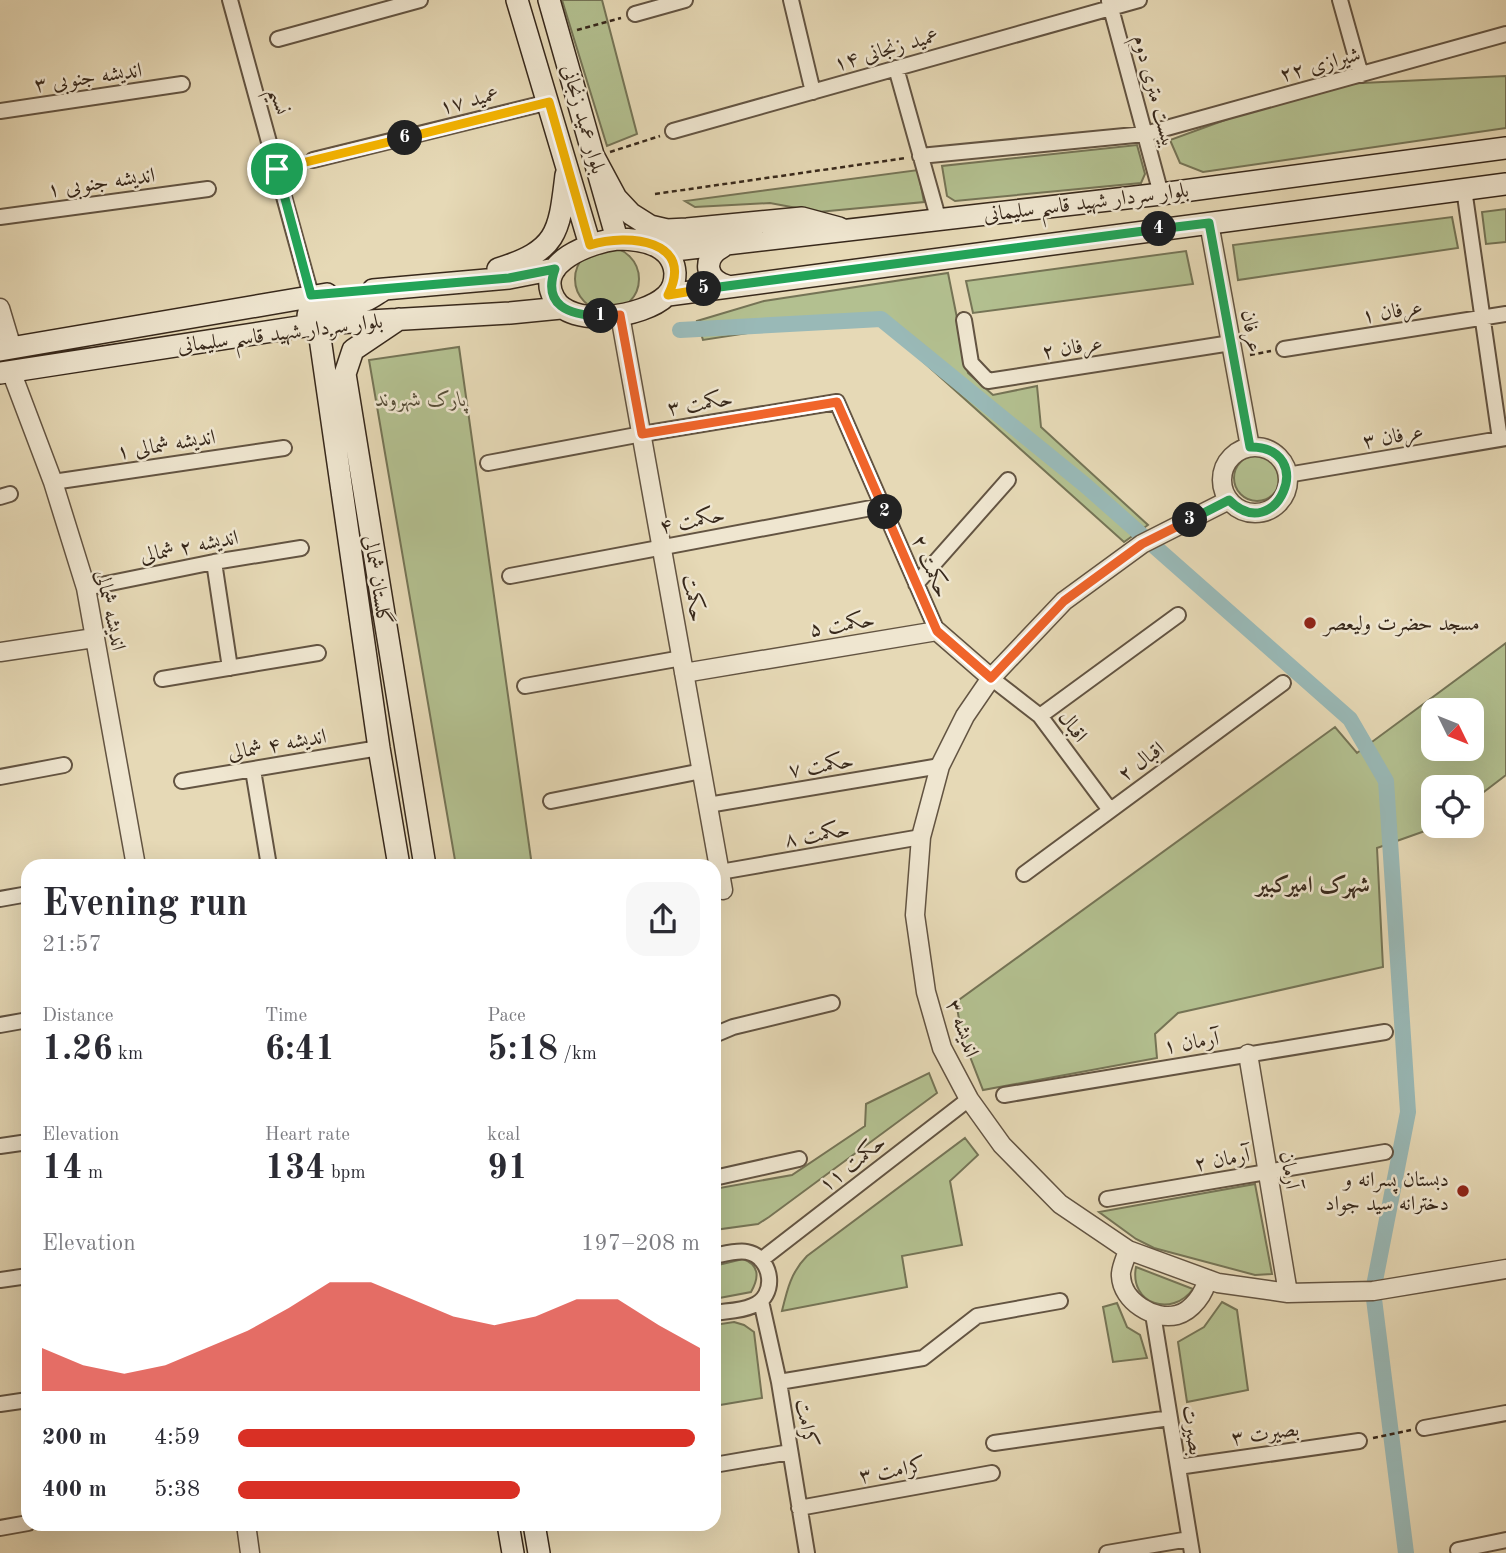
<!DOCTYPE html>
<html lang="en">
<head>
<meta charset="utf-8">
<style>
	:root { --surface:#fff; --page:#f7f7f7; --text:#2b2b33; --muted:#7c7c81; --accent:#d93025 }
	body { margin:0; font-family:"Old Standard TT",Amiri,serif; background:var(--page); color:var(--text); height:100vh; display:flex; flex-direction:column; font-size:26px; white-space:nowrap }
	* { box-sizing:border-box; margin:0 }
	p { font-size:23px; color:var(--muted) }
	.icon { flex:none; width:38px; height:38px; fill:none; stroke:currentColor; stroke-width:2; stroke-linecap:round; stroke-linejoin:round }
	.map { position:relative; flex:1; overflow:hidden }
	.side { position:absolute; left:21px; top:859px; width:700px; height:672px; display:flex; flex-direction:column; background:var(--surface); border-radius:21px; box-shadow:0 7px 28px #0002 }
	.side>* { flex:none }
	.needle { width:46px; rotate:133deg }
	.tools { position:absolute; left:1421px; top:698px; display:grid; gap:14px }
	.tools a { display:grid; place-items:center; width:63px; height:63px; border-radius:14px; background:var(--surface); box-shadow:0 7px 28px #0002; font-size:35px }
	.pin { position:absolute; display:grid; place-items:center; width:60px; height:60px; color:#fff; margin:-30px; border:4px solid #fff; border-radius:50%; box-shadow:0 2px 7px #0007 }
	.km { position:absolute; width:35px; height:35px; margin:-18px; border-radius:50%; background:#222; color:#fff; font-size:19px; line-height:35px; text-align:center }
	.round { display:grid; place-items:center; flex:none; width:74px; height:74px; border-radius:21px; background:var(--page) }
	.head { display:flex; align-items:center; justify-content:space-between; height:119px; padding:0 21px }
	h1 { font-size:38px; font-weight:700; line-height:52px }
	.figures { display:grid; grid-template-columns:repeat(3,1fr); gap:10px; height:119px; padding:7px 21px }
	.figures div { display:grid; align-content:center }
	.figures b { font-size:35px; font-weight:700 }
	.figures small { font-size:19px; font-weight:400 }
	.figures p { font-size:19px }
	.chart { height:196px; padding:14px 21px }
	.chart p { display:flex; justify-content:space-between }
	.chart svg { width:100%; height:126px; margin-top:7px; fill:var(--accent); opacity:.7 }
	ul { padding:0 21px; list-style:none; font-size:23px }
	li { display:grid; grid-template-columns:112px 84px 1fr; align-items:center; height:52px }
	li i { height:18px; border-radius:9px; background:var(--accent) }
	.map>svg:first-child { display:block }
</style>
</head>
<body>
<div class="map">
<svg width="1506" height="1553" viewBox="0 0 1506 1553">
	<rect width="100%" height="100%" fill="#e6d9b6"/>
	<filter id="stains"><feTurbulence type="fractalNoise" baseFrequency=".00286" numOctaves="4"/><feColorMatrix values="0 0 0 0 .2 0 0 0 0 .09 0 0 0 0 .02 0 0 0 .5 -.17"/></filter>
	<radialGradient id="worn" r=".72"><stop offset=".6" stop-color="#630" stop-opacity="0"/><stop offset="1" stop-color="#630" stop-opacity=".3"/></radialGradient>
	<path fill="#b3c090" stroke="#757456" stroke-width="2" fill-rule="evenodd" d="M562,0H602L637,134L607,146Z
		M1506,76V128L1203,172L1180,163L1170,140L1321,85Z
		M1137,145L1145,174L1141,183L955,201L947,196L942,166Z
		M918,170L924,202L818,212L770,203L695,207L685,201Z
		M1506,209V242L1486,244L1482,212Z
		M1452,217L1458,248L1238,280L1233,245Z
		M575 279a32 32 0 1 1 64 0a32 32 0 1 1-64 0Z
		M1186,251L1193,284L973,313L966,281Z
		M948,273L968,373L993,395L1037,386L1041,427L1148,525L1124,542L870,314L703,340L697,321L764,301Z
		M459,347L532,866H456L369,360Z
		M1234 478a23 23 0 1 1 46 0a23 23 0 1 1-46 0Z
		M1506,643V775L1472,801V788H1433V826H1439L1377,848L1383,967L1178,1013L1155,1034L1157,1058L983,1090L962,1036L956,1002L1335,727L1357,753ZM1433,710H1472V749H1433Z
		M929,1073L937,1093L769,1217L758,1224L714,1230V1189L792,1175L865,1126L866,1104Z
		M965,1138L978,1155L950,1181L962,1245L902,1256L907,1287L782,1311C787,1290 791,1272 807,1256Z
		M1255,1184L1272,1274L1255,1275L1154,1248L1136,1239L1099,1212Z
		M743,1259C760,1265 759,1278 751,1292L714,1299V1266Z
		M1136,1267L1193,1289C1172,1318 1129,1304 1136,1267Z
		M1222,1302L1237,1310L1248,1390L1187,1402L1178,1342L1204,1327Z
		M1117,1303L1127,1327L1140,1335L1147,1358L1113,1362L1103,1307Z
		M734,1322L744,1325L754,1332L762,1398L714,1406V1325Z"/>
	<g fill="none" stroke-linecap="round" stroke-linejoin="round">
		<path stroke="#99b9b7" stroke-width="16" d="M680,330L881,319L1085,485L1350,719L1386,781L1408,1112L1373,1291L1406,1553"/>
		<g stroke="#635442" stroke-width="18">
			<path id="minor" d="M230,0L311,295
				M791,0L813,92
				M1340,0L1361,75
				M1109,1L1161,194
				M635,14L685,0
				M278,39L420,0
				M896,68L939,221
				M0,111L182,84
				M673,131L1139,0
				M920,156L1145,134L1506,34
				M313,160L549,102
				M1464,189L1500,439
				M0,217L208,189
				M964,320L971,363L988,381L1231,343
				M1284,349L1506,314
				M488,463L642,434L837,402L937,631
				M1287,475L1506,438
				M53,482L284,448
				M0,497L10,494
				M214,562L230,668
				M510,576L882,506
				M916,584L1008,480
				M86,588L214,562L301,548
				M991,678L1040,716L1110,810
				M162,679L318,653
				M525,686L682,658
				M1040,716L1178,615
				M253,770L269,866
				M0,777L64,765
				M182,781L379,748
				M551,801L702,771
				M708,805L940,766
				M720,872L921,837
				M1024,874L1283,683
				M0,899L28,894
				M0,1025L28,1020
				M714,1035L733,1027L832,1003
				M1004,1095L1385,1032
				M0,1146L28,1142
				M714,1178L799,1159
				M1107,1199L1385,1152
				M714,1256C724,1254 737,1250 747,1252C773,1257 778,1297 752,1306C741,1311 726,1311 714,1313
				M761,1260L969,1099
				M0,1280L28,1276
				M761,1301L779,1382L807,1553
				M1153,1314L1192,1553
				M779,1382L923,1358L977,1316L1060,1301
				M0,1404L28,1400
				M1424,1428L1506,1413
				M994,1443L1170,1418
				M714,1465L790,1452
				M1178,1467L1359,1441
				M799,1508L992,1473
				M0,1528L28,1523
				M1458,1550L1506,1540
				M1107,1553L1189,1539"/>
		</g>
		<g stroke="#635442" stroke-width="21">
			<path id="tertiary" d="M1209,223L1250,447
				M0,308L12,348
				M620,315L723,890
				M11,371L53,482L86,588L136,866
				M1222 480a33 33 0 1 1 66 0a33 33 0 1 1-66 0Z
				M1229,500L1142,544L1064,601L991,678L965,716L940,766L921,837L915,915L926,992L942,1048L969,1099L1002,1145L1060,1204L1128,1250L1218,1283L1288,1293L1373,1291L1506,1269
				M0,652L94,638
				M684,673L937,631L991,678
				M1248,1054L1288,1293
				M1128,1250C1126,1258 1120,1269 1121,1276C1122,1301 1154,1321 1177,1315C1192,1311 1205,1293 1207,1279
				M246,1524L250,1553"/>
		</g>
		<g stroke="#37281b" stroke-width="24">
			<path id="secondary" d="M517,0L590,245
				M549,0L617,239
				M594,157L616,198L631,214L650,226L667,230L687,229L802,218L839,228
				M617,239C640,239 673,244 675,273C675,281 673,290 666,296C644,317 570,329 554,298C534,262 592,242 617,239Z
				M722,247C702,258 705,280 727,286
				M666,251L1161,194L1506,148
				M498,269C558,250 559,233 566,175
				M385,289C379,292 372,298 366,300C350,304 306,296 308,319L318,324L379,748L399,866
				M373,290L509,278L555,269
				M668,295L1506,184
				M399,319L353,350L345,374L425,866
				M0,350L327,294
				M0,373L318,324L510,313L561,308
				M508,1524L513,1553
				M534,1524L539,1553"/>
		</g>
		<path stroke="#37281b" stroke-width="2.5" stroke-dasharray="5 3.5" stroke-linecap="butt" d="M577,30L621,18
			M610,152L660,136
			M655,194L906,158
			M1250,355L1271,351
			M1373,1438L1411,1430"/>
		<use href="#minor" stroke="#efe6d0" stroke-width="14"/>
		<use href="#tertiary" stroke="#efe6d0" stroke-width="18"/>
		<use href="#secondary" stroke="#efe6d0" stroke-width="21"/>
	</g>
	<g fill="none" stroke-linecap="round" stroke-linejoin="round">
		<g stroke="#fff" stroke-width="14">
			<path id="split-1" d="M277,169L311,295L509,278L555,269C542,306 569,315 601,316"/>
		</g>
		<g stroke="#fff" stroke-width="14">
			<path id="split-2" d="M601,316L620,315L642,434L837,402L885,512"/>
		</g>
		<g stroke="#fff" stroke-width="14">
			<path id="split-3" d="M885,512L937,631L991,678L1064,601L1142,544L1190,520"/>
		</g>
		<g stroke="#fff" stroke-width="14">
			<path id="split-4" d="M1159,229L1209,223L1250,447C1320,447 1276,548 1229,500L1190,520"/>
		</g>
		<g stroke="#fff" stroke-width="14">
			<path id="split-5" d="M704,289L1159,229"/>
		</g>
		<g stroke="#fff" stroke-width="14">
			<path id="split-6" d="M405,138L549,102L590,245C628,233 696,240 668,295L704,289"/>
		</g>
		<g stroke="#fff" stroke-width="14">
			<path id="split-7" d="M277,169L405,138"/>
		</g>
		<use href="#split-1" stroke="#22a559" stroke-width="9"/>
		<use href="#split-2" stroke="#f0652b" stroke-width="9"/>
		<use href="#split-3" stroke="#f0652b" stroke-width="9"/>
		<use href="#split-4" stroke="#22a559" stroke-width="9"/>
		<use href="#split-5" stroke="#22a559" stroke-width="9"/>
		<use href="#split-6" stroke="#f5b400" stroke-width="9"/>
		<use href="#split-7" stroke="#f5b400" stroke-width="9"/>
	</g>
	<g fill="#8f2418" stroke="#efe6d0" stroke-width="2.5">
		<circle cx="1310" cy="623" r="7"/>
		<circle cx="1463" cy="1191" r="7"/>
	</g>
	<g text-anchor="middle" stroke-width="5" stroke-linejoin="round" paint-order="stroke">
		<g font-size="21" fill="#37281b" stroke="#efe6d0">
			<text transform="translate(886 49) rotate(-16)" y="7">عمید زنجانی ۱۴</text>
			<text transform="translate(1320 64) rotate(-15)" y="7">شیرازی ۲۲</text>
			<text transform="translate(88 77) rotate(-8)" y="7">اندیشه جنوبی ۳</text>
			<text transform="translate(1155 91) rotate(75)" y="7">بیست متری دوم</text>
			<text transform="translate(469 100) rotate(-14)" y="7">عمید ۱۷</text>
			<text transform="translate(280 101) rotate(75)" y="7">نسیم</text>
			<text transform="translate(584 119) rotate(74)" y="7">بلوار عمید زنجانی</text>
			<text transform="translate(101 182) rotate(-8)" y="7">اندیشه جنوبی ۱</text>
			<text transform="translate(1086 202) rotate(-7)" y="7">بلوار سردار شهید قاسم سلیمانی</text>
			<text transform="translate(1392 311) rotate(-9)" y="7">عرفان ۱</text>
			<text transform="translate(1252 331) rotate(80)" y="7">عرفان</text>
			<text transform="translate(280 333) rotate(-7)" y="7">بلوار سردار شهید قاسم سلیمانی</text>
			<text transform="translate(1072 347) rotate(-9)" y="7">عرفان ۲</text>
			<text transform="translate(700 403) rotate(-9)" y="7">حکمت ۳</text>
			<text transform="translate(1393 436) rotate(-10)" y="7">عرفان ۳</text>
			<text transform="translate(166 444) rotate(-9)" y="7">اندیشه شمالی ۱</text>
			<text transform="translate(692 520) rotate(-11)" y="7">حکمت ۴</text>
			<text transform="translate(189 546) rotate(-11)" y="7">اندیشه ۲ شمالی</text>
			<text transform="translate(931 566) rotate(67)" y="7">حکمت ۲</text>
			<text transform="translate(378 580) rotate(81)" y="7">گلستان شمالی</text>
			<text transform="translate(694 598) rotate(80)" y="7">حکمت</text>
			<text transform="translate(111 610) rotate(78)" y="7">اندیشه شمالی</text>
			<text transform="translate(842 624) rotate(-9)" y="7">حکمت ۵</text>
			<text transform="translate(1073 726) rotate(53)" y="7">اقبال</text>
			<text transform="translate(277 744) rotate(-10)" y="7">اندیشه ۴ شمالی</text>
			<text transform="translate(1141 761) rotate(-36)" y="7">اقبال ۲</text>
			<text transform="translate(821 765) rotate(-9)" y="7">حکمت ۷</text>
			<text transform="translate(817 834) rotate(-10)" y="7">حکمت ۸</text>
			<text transform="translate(963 1028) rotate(70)" y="7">اندیشه ۳</text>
			<text transform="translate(1191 1042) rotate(-9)" y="7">آرمان ۱</text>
			<text transform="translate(1222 1159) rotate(-10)" y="7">آرمان ۲</text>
			<text transform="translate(852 1163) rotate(-38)" y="7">حکمت ۱۱</text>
			<text transform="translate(1290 1170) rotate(80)" y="7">آرمان</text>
			<text transform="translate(807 1423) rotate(81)" y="7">کرامت</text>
			<text transform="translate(1193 1430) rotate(81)" y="7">بصیرت</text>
			<text transform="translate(1265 1433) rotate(-8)" y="7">بصیرت ۳</text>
			<text transform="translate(892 1470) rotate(-10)" y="7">کرامت ۳</text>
		</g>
		<g font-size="21" font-style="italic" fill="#564e38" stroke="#efe6d0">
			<text x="421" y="406">پارک شهروند</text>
		</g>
		<g font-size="21" fill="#37281b" stroke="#efe6d0" text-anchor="start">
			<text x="1324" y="630">مسجد حضرت ولیعصر</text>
			<text x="1449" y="1186" text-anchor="end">دبستان پسرانه و<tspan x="1449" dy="24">دخترانه سید جواد</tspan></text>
		</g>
		<g font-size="23" font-weight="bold" fill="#37281b" stroke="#efe6d0">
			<text x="1313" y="892">شهرک امیرکبیر</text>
		</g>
	</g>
	<rect width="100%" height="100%" filter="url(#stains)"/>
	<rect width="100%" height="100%" fill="url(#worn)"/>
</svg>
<div class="tools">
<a><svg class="needle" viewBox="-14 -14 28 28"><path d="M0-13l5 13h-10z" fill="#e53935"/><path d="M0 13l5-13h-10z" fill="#7c7c81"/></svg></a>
<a><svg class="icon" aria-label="locate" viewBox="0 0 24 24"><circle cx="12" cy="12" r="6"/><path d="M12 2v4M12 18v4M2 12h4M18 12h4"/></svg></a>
</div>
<div class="pin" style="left:277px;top:169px;background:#1e9e55"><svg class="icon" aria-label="arrive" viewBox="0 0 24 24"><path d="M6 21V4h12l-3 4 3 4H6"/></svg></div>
<b class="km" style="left:601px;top:316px">1</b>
<b class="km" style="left:885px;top:512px">2</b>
<b class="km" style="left:1190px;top:520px">3</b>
<b class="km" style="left:1159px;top:229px">4</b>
<b class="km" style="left:704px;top:289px">5</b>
<b class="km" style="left:405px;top:138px">6</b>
<section class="side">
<div class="head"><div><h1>Evening run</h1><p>21:57</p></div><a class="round"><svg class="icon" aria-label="share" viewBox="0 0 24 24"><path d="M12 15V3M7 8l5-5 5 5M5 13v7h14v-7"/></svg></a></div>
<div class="figures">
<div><p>Distance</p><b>1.26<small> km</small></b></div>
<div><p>Time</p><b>6:41</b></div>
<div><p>Pace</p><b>5:18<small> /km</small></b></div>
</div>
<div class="figures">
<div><p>Elevation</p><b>14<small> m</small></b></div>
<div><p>Heart rate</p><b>134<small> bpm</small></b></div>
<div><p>kcal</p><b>91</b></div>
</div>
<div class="chart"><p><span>Elevation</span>197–208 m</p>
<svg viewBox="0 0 160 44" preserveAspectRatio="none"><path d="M0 44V29L10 35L20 38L30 35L40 29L50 23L60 15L70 6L80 6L90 12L100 18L110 21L120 18L130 12L140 12L150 21L160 29V44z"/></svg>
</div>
<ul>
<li><b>200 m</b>4:59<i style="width:99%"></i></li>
<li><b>400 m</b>5:38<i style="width:61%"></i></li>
</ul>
</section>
</div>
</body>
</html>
